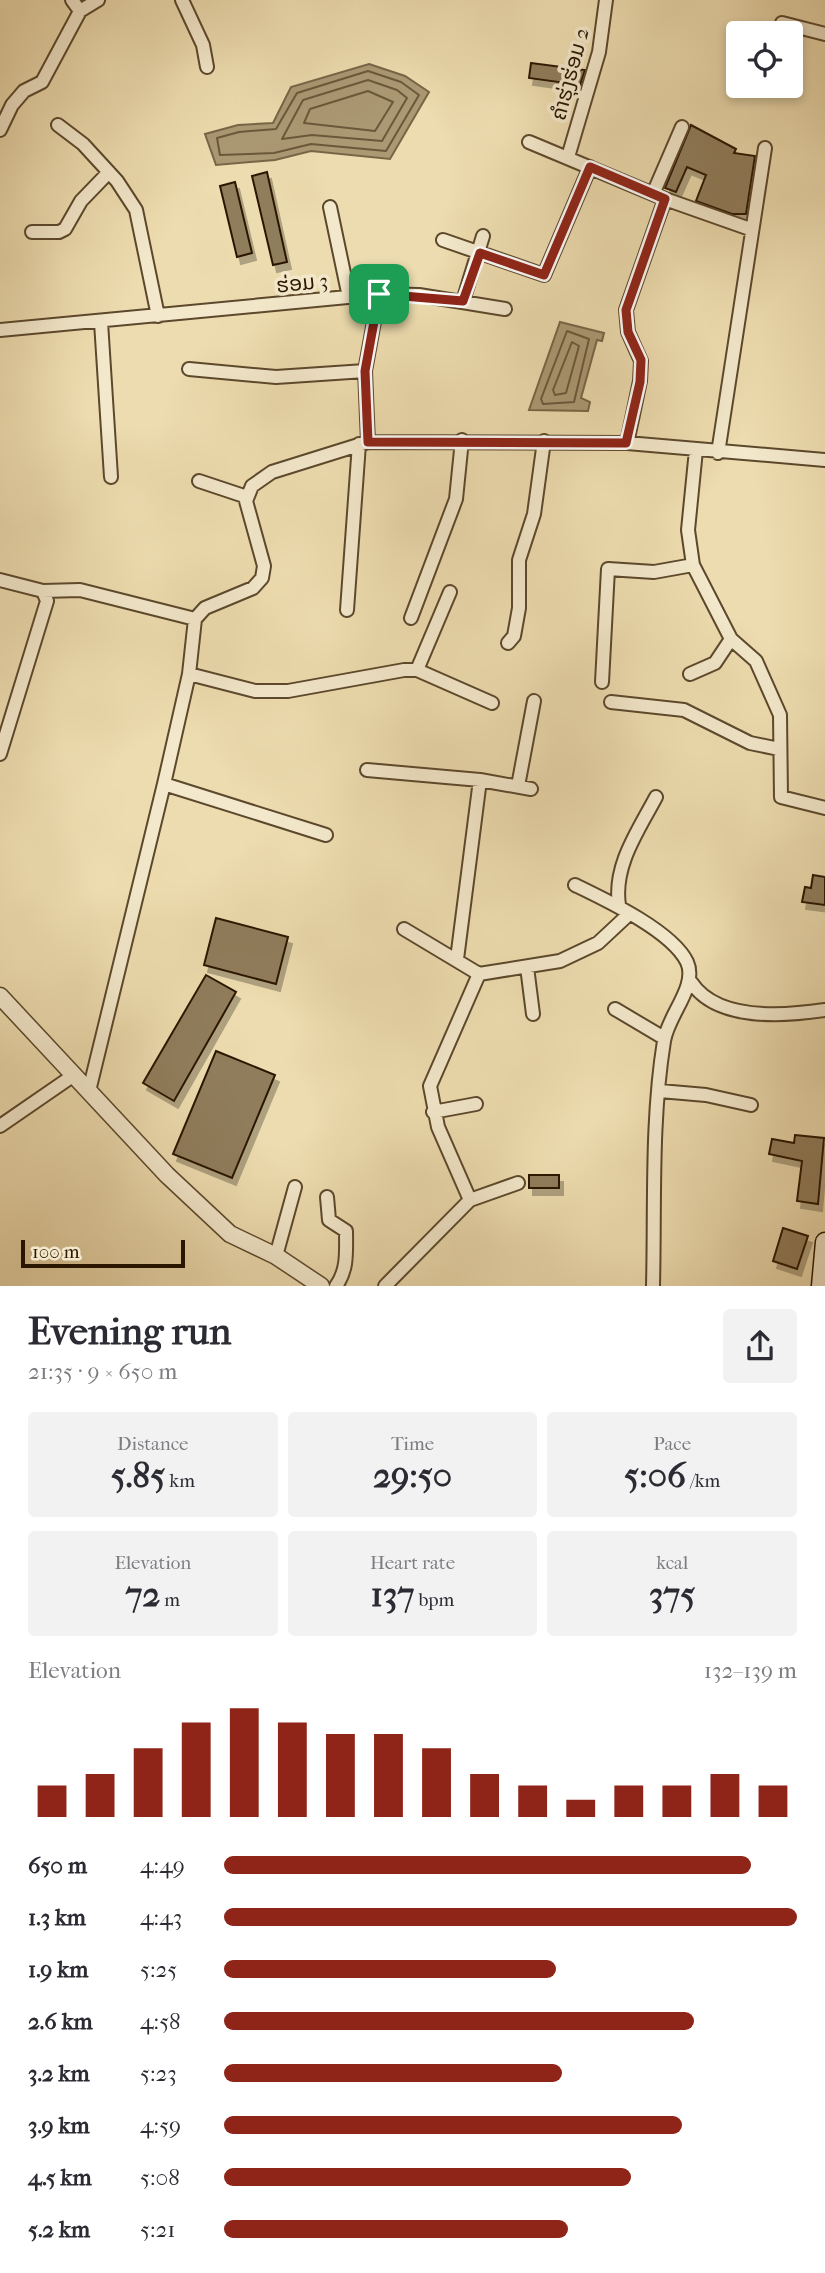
<!DOCTYPE html>
<html lang="en">
<head>
<meta charset="utf-8">
<style>
	:root { --surface:#fff; --page:#f2f2f3; --text:#2b2b33; --muted:#7c7c81; --accent:#8f2418 }
	body { margin:0; font-family:"IM FELL French Canon","Noto Sans Lao",serif; background:var(--page); color:var(--text); height:100vh; display:flex; flex-direction:column; font-size:26px; white-space:nowrap }
	* { box-sizing:border-box; margin:0 }
	p { font-size:23px; color:var(--muted) }
	.icon { flex:none; width:38px; height:38px; fill:none; stroke:currentColor; stroke-width:2; stroke-linecap:round; stroke-linejoin:round }
	.map { position:relative; height:1286px; overflow:hidden }
	.details { display:flex; flex-direction:column; background:var(--surface); flex:1 }
	.details>* { flex:none }
	.buttons { position:absolute; left:726px; top:21px; display:grid; gap:14px }
	.buttons a { display:grid; place-items:center; width:77px; height:77px; border-radius:7px; background:var(--surface); box-shadow:0 4px 10px #0003; font-size:35px }
	.scale { position:absolute; left:21px; bottom:18px; width:164px; box-sizing:border-box; padding-left:7px; border:4px solid #2b1700; border-top:0; font-size:19px; line-height:24px; white-space:nowrap; color:#2b1700; -webkit-text-stroke:5px #f3e8cb; paint-order:stroke }
	.pin { position:absolute; display:grid; place-items:center; width:60px; height:60px; color:#fff; margin:-30px; border-radius:14px; box-shadow:0 4px 10px #0006 }
	.round { display:grid; place-items:center; flex:none; width:74px; height:74px; border-radius:7px; background:var(--page) }
	.headline { display:flex; align-items:center; justify-content:space-between; height:119px; padding:0 28px }
	h1 { font-size:38px; font-weight:700; line-height:52px }
	.metrics { display:grid; grid-template-columns:repeat(3,1fr); gap:10px; height:119px; padding:7px 28px }
	.metrics div { display:grid; align-content:center; border-radius:7px; background:var(--page); text-align:center }
	.metrics b { font-size:35px; font-weight:700 }
	.metrics small { font-size:19px; font-weight:400 }
	.metrics p { font-size:19px }
	.chart { height:196px; padding:14px 28px }
	.chart p { display:flex; justify-content:space-between }
	.chart svg { width:100%; height:126px; margin-top:7px; stroke:var(--accent); stroke-width:6 }
	ul { padding:0 28px; list-style:none; font-size:23px }
	li { display:grid; grid-template-columns:112px 84px 1fr; align-items:center; height:52px }
	li i { height:18px; border-radius:9px; background:var(--accent) }
	.map>svg:first-child { display:block }
</style>
</head>
<body>
<div class="map">
<svg width="825" height="1286" viewBox="0 0 825 1286">
	<defs>
		<filter id="shadow"><feDropShadow dx="4" dy="7" stdDeviation="0" flood-color="#0004"/></filter>
	</defs>
	<rect width="100%" height="100%" fill="#eddcaf"/>
	<filter id="stains"><feTurbulence type="fractalNoise" baseFrequency=".00286" numOctaves="4"/><feColorMatrix values="0 0 0 0 .2 0 0 0 0 .09 0 0 0 0 .02 0 0 0 .5 -.17"/></filter>
	<radialGradient id="worn" r=".72"><stop offset=".6" stop-color="#630" stop-opacity="0"/><stop offset="1" stop-color="#630" stop-opacity=".3"/></radialGradient>
	<path fill="#ab9974" stroke="#786546" stroke-width="2" d="M369,64L405,76L429,92L390,159L311,151L275,160L216,165L205,134L238,125L273,123L291,87Z
		M560,322L604,333L602,341L597,340L581,398L590,402L588,411L529,410Z"/>
	<g fill="none" stroke-linecap="round" stroke-linejoin="round">
		<path stroke="#6b583a" stroke-width="2" d="M368,71L401,82L419,95L386,151L311,144L274,153L220,155L217,138L239,132L276,129L297,93Z
			M368,80L397,90L407,98L382,141L312,135L282,139L303,100Z
			M368,91L393,102L375,131L304,123L310,109Z
			M567,331L589,339L574,402L543,404L541,399Z
			M572,342L579,346L566,393L555,395L553,390Z"/>
	</g>
	<path fill="#907d5b" stroke="#2b1700" stroke-width="2" filter="url(#shadow)" d="M531,63L585,70L580,85L529,78Z
		M691,125L736,149L734,153L755,156L746,214H732L696,201L706,175L687,167L676,192L665,188Z
		M267,172L287,262L273,265L252,176Z
		M235,182L252,253L237,257L220,186Z
		M813,875L825,877V905L802,902L805,887L811,888Z
		M216,918L288,937L276,984L204,965Z
		M206,975L236,992L174,1101L143,1083Z
		M216,1051L275,1075L232,1178L173,1154Z
		M795,1135L824,1138L818,1204L797,1201L802,1161L769,1154L772,1139L794,1143Z
		M529,1175H559V1188H529Z
		M783,1228L808,1236L797,1269L773,1261Z"/>
	<g fill="none" stroke-linecap="round" stroke-linejoin="round">
		<g stroke="#5c482c" stroke-width="16">
			<path id="minor" d="M72,0L80,11L98,0
				M182,0L203,45L207,67
				M782,23L825,34
				M58,125L83,144L117,181L136,210L158,316
				M0,130L12,105L24,91L42,82L80,11
				M529,142L665,199L750,229
				M568,157L599,52L606,0
				M653,194L682,127
				M330,207L349,297
				M32,232H59L65,229L81,201L109,172
				M443,240L544,275L590,167
				M379,294L419,295L505,309
				M463,301L483,236
				M101,322L111,477
				M0,330L379,294L365,371L368,442
				M189,369L276,377L365,371
				M627,443L640,381L641,361L628,332L626,310L665,199
				M696,450L688,530L693,565L731,639L756,661L780,715L781,797L825,808
				M718,453L765,148
				M199,481L247,497
				M0,580L43,591L47,601L0,754
				M43,591L80,590L195,619
				M347,610L359,444
				M411,618L456,499L462,440
				M508,643L514,636L519,608V560L534,514L544,441
				M417,670L450,592
				M189,674L255,691H288L404,670H417L492,703
				M690,674L715,663L731,639
				M602,682L608,569L654,572L693,565
				M611,702L684,710L750,743L779,749
				M367,770L480,780L531,789
				M164,784L326,835
				M518,786L534,701
				M575,885C606,900 672,931 687,962C698,986 668,1015 664,1041C651,1121 655,1205 653,1286
				M619,905C613,866 638,831 656,797
				M404,929L479,974L560,961L598,943L628,915
				M457,959L480,780
				M527,967L533,1014
				M691,982C717,1022 785,1016 825,1010
				M615,1009L664,1038
				M89,1091L164,784L189,674L195,619L205,608L253,588L262,578L264,566L246,501L252,486L272,472L368,442L627,443L825,460
				M660,1091L706,1095L751,1105
				M433,1112L476,1104
				M0,1126L74,1075
				M327,1197L329,1220L346,1231C346,1251 348,1270 336,1286
				M470,1200L438,1127L430,1086L479,974
				M276,1256L295,1187
				M385,1286L470,1200L518,1183"/>
		</g>
		<g stroke="#5c482c" stroke-width="19">
			<path id="tertiary" d="M0,996L167,1175L230,1234L276,1256L321,1286"/>
		</g>
		<g stroke="#2b1700" stroke-width="21">
			<path id="secondary" d="M821,1286L825,1242"/>
		</g>
		<use href="#minor" stroke="#f3e8cb" stroke-width="12"/>
		<use href="#tertiary" stroke="#f3e8cb" stroke-width="16"/>
		<use href="#secondary" stroke="#f3e8cb" stroke-width="18"/>
	</g>
	<g fill="none" stroke-linecap="round" stroke-linejoin="round">
		<g stroke="#fff" stroke-width="14">
			<path id="route" d="M590,167L665,199L626,310L628,332L641,360L640,382L626,443L368,442L365,371L379,294L463,301L480,253L544,275Z"/>
		</g>
		<use href="#route" stroke="#8f2418" stroke-width="9"/>
	</g>
	<g text-anchor="middle" stroke-width="7" stroke-linejoin="round" paint-order="stroke">
		<g font-size="21" fill="#2b1700" stroke="#f3e8cb">
			<text transform="translate(570 74) rotate(-75)" y="7">ຄໍາຮຸ່ງຮ່ອມ 2</text>
			<text transform="translate(302 283) rotate(-6)" y="7">ຮ່ອມ 3</text>
		</g>
	</g>
	<rect width="100%" height="100%" filter="url(#stains)"/>
	<rect width="100%" height="100%" fill="url(#worn)"/>
</svg>
<div class="buttons">
<a><svg class="icon" aria-label="locate" viewBox="0 0 24 24"><circle cx="12" cy="12" r="6"/><path d="M12 2v4M12 18v4M2 12h4M18 12h4"/></svg></a>
</div>
<div class="scale">100 m</div>
<div class="pin" style="left:379px;top:294px;background:#1e9e55"><svg class="icon" aria-label="arrive" viewBox="0 0 24 24"><path d="M6 21V4h12l-3 4 3 4H6"/></svg></div>
</div>
<section class="details">
<div class="headline"><div><h1>Evening run</h1><p>21:35 · 9 × 650 m</p></div><a class="round"><svg class="icon" aria-label="share" viewBox="0 0 24 24"><path d="M12 15V3M7 8l5-5 5 5M5 13v7h14v-7"/></svg></a></div>
<div class="metrics">
<div><p>Distance</p><b>5.85<small> km</small></b></div>
<div><p>Time</p><b>29:50</b></div>
<div><p>Pace</p><b>5:06<small> /km</small></b></div>
</div>
<div class="metrics">
<div><p>Elevation</p><b>72<small> m</small></b></div>
<div><p>Heart rate</p><b>137<small> bpm</small></b></div>
<div><p>kcal</p><b>375</b></div>
</div>
<div class="chart"><p><span>Elevation</span>132–139 m</p>
<svg viewBox="0 0 160 44" preserveAspectRatio="none"><path d="M5 44V33M15 44V29M25 44V20M35 44V11M45 44V6M55 44V11M65 44V15M75 44V15M85 44V20M95 44V29M105 44V33M115 44V38M125 44V33M135 44V33M145 44V29M155 44V33"/></svg>
</div>
<ul>
<li><b>650 m</b>4:49<i style="width:92%"></i></li>
<li><b>1.3 km</b>4:43<i style="width:100%"></i></li>
<li><b>1.9 km</b>5:25<i style="width:58%"></i></li>
<li><b>2.6 km</b>4:58<i style="width:82%"></i></li>
<li><b>3.2 km</b>5:23<i style="width:59%"></i></li>
<li><b>3.9 km</b>4:59<i style="width:80%"></i></li>
<li><b>4.5 km</b>5:08<i style="width:71%"></i></li>
<li><b>5.2 km</b>5:21<i style="width:60%"></i></li>
</ul>
</section>
</body>
</html>
